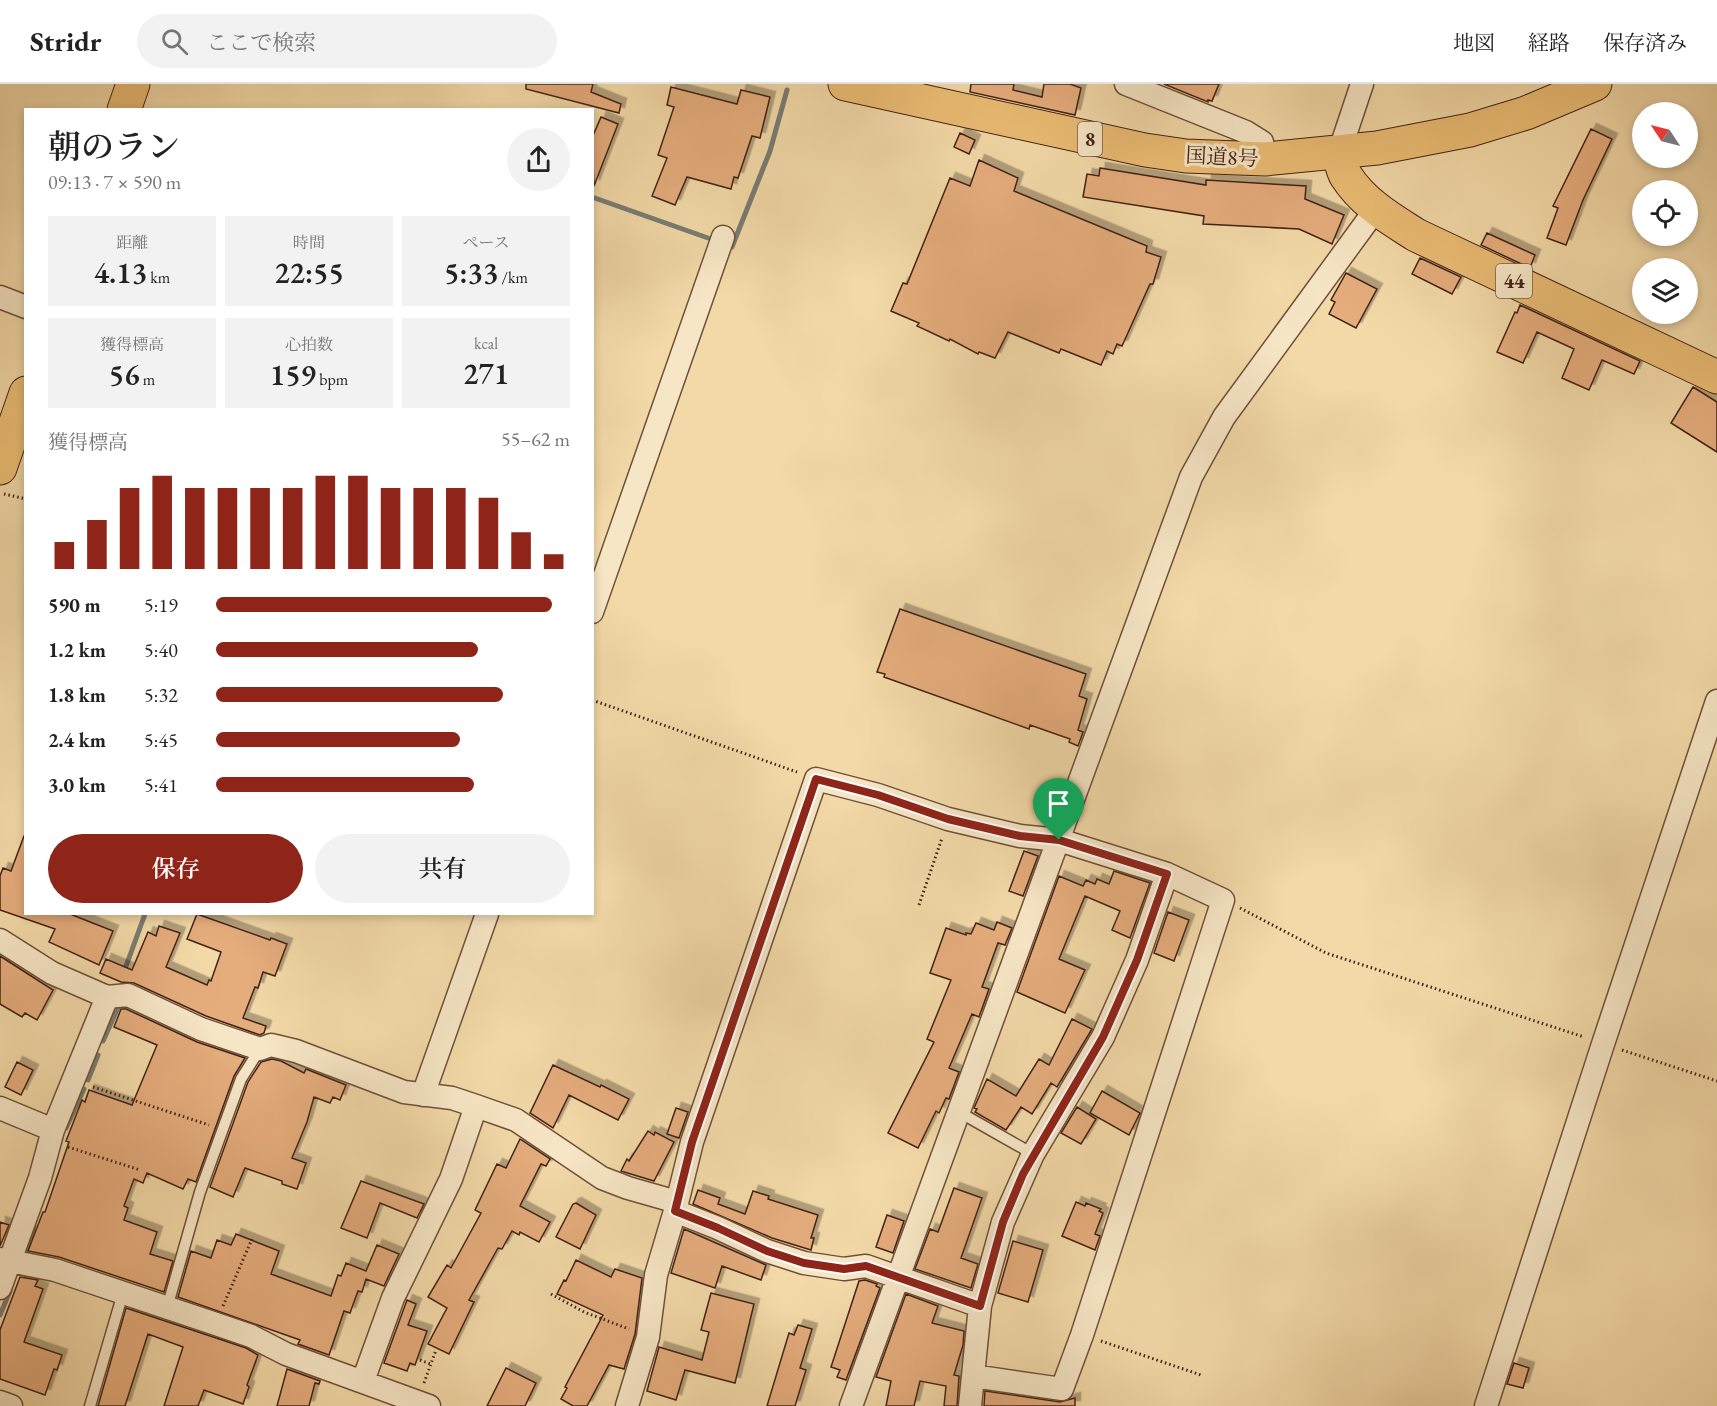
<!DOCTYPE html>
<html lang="ja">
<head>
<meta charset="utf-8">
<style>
	:root { --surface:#fff; --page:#f2f2f2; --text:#222; --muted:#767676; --line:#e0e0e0; --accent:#8f2418 }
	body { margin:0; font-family:"EB Garamond","Noto Serif JP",serif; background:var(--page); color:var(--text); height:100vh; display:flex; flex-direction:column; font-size:22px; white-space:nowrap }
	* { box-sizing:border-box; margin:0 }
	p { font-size:20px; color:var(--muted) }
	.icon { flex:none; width:33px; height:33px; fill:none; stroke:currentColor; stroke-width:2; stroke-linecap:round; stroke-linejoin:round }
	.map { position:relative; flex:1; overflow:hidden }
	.side { position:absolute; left:24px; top:24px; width:570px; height:807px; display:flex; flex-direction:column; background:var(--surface); border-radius:0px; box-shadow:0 3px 9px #0003 }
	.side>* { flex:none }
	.needle { width:39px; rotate:305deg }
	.buttons { position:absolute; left:1632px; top:18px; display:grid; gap:12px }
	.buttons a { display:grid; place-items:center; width:66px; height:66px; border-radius:50%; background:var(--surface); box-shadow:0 3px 9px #0003; font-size:30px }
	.pin { position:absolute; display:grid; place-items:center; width:51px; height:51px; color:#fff; margin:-62px -26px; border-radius:50% 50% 50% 0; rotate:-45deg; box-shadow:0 0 6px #0007 }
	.pin .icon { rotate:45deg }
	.round { display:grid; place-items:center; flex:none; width:63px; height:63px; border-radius:32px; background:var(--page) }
	.overview { display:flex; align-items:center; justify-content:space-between; height:102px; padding:0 24px }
	h1 { font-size:33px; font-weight:600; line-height:45px }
	.stats { display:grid; grid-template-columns:repeat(3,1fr); gap:9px; height:102px; padding:6px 24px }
	.stats div { display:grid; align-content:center; border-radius:0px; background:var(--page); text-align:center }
	.stats b { font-size:30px; font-weight:600 }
	.stats small { font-size:16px; font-weight:400 }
	.stats p { font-size:16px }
	.chart { height:168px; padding:12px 24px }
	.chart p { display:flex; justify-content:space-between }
	.chart svg { width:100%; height:108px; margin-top:6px; stroke:var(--accent); stroke-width:6 }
	.action { display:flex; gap:12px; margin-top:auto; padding:12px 24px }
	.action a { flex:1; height:69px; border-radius:36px; background:var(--accent); color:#fff; font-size:24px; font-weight:600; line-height:69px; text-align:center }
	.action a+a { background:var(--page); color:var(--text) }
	ul { padding:0 24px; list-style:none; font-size:20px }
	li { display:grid; grid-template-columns:96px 72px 1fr; align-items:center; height:45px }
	li i { height:15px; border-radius:8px; background:var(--accent) }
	header { display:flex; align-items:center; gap:36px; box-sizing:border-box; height:84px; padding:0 30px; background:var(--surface); border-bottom:2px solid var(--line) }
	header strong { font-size:28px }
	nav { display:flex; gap:33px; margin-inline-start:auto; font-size:21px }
	.search { width:420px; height:54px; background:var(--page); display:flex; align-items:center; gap:15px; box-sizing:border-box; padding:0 21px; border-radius:33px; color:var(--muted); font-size:22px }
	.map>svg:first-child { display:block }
</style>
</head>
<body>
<header>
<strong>Stridr</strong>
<div class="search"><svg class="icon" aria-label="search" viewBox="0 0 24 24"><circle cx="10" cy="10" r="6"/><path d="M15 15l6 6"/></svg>ここで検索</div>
<nav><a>地図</a><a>経路</a><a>保存済み</a></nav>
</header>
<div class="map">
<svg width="1717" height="1322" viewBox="0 0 1717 1322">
	<defs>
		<filter id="shadow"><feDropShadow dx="5.5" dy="-5.5" stdDeviation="0" flood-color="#0004"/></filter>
	</defs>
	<rect width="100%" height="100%" fill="#f3d9a8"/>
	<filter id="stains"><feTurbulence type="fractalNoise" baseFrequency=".00333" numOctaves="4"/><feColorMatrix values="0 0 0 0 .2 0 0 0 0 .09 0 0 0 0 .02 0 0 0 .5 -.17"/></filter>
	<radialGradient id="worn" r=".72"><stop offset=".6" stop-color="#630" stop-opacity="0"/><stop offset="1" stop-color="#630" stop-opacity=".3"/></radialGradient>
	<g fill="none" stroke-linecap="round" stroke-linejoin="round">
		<path stroke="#797c73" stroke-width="5" d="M592,113L708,154
			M732,163L770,67L787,6
			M125,885L145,830
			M103,957L120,919
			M88,996L98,971
			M66,1044L84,1005
			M27,1165L34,1142
			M0,1231L10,1207"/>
	</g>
	<path fill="#e5ac7c" stroke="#422315" stroke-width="1.5" filter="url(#shadow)" d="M526,0H593L591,8L621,20L619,29L526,5Z
		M971,0H1014L1013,6L1042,13L1044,0H1070L1081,4L1075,31L970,8Z
		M1164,0H1219L1212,17L1208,16V18Z
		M671,3L737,20L741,6L770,13L760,54L752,52L738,94L734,93L731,105L687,93L675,121L652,112L667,74L658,71L674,23L667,21Z
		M601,33L618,40L594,102L592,54Z
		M1591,45L1612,55L1583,116L1566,161L1547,154L1558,124L1553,122Z
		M960,49L975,56L969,70L954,63Z
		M979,76L1018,94L1014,107L1147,162L1146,168L1161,173L1153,200H1150L1122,262L1117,260L1113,270L1107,267L1101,281L1061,265L1059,269L1008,248L995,274L979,268L978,270L950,255L949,257L917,242L919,239L891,227L903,199L907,200L950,94L970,102Z
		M1100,84L1206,101V96L1306,102L1305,115L1344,131L1332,160L1299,145L1203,140L1204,132L1083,113L1087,90L1099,92Z
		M1487,149L1535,171L1530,184L1481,161Z
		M1420,174L1461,193L1452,210L1412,190Z
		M1346,189L1377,205L1356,244L1329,230L1335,218L1331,216Z
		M1520,221L1640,277L1634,290L1602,276L1589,306L1562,294L1574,265L1537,248L1523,279L1497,268L1515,228L1517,229Z
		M1693,303L1717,318V368L1671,339Z
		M900,525L1086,590L1079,612L1087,615L1078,646L1083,648L1078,662L1069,658L1070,655L1030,641L1029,645L884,593L885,590L877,588Z
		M24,752H26V830H70L113,847L99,881L49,858L55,845L0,826V792L3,784L11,787Z
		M1024,767L1038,772L1023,812L1009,807Z
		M1114,787L1150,799L1130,854L1112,846L1120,827L1085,812L1059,875L1085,886L1065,929L1017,908L1059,792L1083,802L1086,796L1095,800L1097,795L1109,800Z
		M1168,828L1189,836L1174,877L1154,869Z
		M197,830L270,856L271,854L287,860L275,892L263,888L258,904L255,903L243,934L266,942L264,949L260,951L206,932L134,899L121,898L100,889L106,875L132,886L148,848L156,852L159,842L180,849L166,883L207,901L209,896L211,897L221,868L187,855Z
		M997,838L1012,844L1005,861L998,859L982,903L989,905L979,933L972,930L949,984L959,988L949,1015L946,1014L939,1029L936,1027L918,1064L888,1049L934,958L927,955L951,896L930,889L946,844L966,851V849L971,850L976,839L994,846Z
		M0,872L53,906L37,936L25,929L22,933L0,920Z
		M121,925H126L197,958L245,974L234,992L196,1098L188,1095L183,1105L147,1089L143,1099L134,1095L124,1122L128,1124L124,1136L157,1148L150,1170L173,1177L164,1208L59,1173L28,1167L43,1128H45L69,1058L66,1057L82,1016L85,1018L89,1006L132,1021L157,961L114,943Z
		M1072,935L1092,945L1057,1003L1051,999L1032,1030L1021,1023L1006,1046L975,1028L977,1025L974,1024L987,995L1016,1012L1039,975L1049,981Z
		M272,975L281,977L304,989L306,985L346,1001L340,1016L333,1013L330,1019L314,1013L307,1038L292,1074L306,1079L297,1105L282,1100V1097L245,1084L233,1113L210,1103L248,998L261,978Z
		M17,978L33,986L21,1011L5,1003Z
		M553,981L600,1003L601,1001L629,1015L618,1036L569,1011L553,1044L530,1029Z
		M1102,1007L1140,1029L1129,1051L1090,1029Z
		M1077,1023L1096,1035L1081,1060L1061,1049Z
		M676,1024L688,1028L679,1054L667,1050Z
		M648,1047L654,1051L655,1048L674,1058L654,1097L621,1087L627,1075L629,1077Z
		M520,1055L550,1075L546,1082L541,1080L520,1122L550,1138L539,1158L520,1148L519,1151L512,1147L502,1165L498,1164L469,1216L474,1218L449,1270L428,1260L447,1224L428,1213L447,1181L451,1184L481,1129L475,1126L497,1080L506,1084Z
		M361,1097L424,1120L417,1134L380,1119L367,1154L341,1144Z
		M954,1104L982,1114L961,1174L978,1180L971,1204L915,1185L930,1145L938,1148Z
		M698,1106L720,1114L718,1120L745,1130L753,1107L769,1112L768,1115L818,1131L811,1154H814L811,1166L772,1154L693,1120Z
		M1076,1118L1085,1122L1086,1119L1101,1125L1099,1127L1103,1129L1095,1150L1100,1152L1095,1166L1062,1152Z
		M576,1119L596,1131L580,1165L556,1153L573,1120Z
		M887,1131L904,1137L893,1169L876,1163Z
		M0,1138L9,1141L0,1162Z
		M684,1145L766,1181L761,1196L722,1182L715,1204L671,1189Z
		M236,1150L279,1167L271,1190L331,1212L338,1191L341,1192L346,1179L366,1187L377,1161L399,1170L384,1202L366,1195L362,1208L358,1207L350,1229L344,1227L329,1271L298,1260L300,1256L178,1213L191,1167L211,1174L217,1156L231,1161Z
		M1013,1157L1043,1166L1028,1218L998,1209Z
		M576,1176L611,1193L615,1185L642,1194L635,1250L624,1285L609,1281L587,1322H573L561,1315L567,1304L565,1303L603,1231L557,1210L564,1196L566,1197Z
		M20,1193L38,1196L35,1202L43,1205L24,1258L62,1271L57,1286L54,1285L45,1311L0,1295V1246Z
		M865,1196L877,1200L876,1202L880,1204L846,1296L837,1293L840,1286L831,1283L859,1197Z
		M711,1209L754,1220L735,1299L685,1286L676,1316L647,1307L659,1263L702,1276L709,1248L701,1246Z
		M906,1210L938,1222L932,1239L964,1247L963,1261L954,1291L959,1292L957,1322H944L946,1302L920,1297L914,1322H886L891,1297L876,1293Z
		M407,1216L416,1220L408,1241L427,1247L415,1281L410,1279L407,1287L384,1279Z
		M126,1224L246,1264L258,1271L247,1301L249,1303L243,1320L204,1306L198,1322H164L183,1263L148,1250L125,1322H98Z
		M798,1241L812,1245L800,1284L806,1286L795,1322H767L789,1249L794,1251Z
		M1514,1279L1529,1284L1523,1304L1507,1300Z
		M506,1284L536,1299L525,1322H487Z
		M287,1285L320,1297L319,1300L315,1299L309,1322H277Z
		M985,1307L1060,1318L1075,1314V1322H984Z"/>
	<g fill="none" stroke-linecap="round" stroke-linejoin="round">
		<g stroke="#6e503a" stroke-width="13">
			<path id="service" d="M959,1028L1033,1070
				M167,1224L200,1108L241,995L260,965
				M90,1322L123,1209"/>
		</g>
		<g stroke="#6e503a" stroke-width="25">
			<path id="minor" d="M1126,0L1246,48L1262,58L1265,75
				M1339,69L1362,0
				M0,213L26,223
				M592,528L723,153
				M0,856L52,889L107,913L53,1046L40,1094L0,1204
				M107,913L128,911L201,945L260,965L271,961L296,967L404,1008L452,1014L476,1022L516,1036L602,1094L628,1104L677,1118
				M423,1011L487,830
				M0,1024L53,1046
				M675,1127L718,1144L767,1167L804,1179L844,1185L866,1182L980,1222
				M0,1175L55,1186L216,1240L251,1252L286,1270L429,1322
				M363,1297L393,1214L451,1095L476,1022
				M0,1318L11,1322
				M627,1322L648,1253L656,1191L675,1127L692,1058L816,695L878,711L948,735L1020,752L1059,756L1167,790L1223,816L1082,1251L1062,1305L973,1292
				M851,1322L1191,393L1224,333L1376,125
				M970,1322L980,1222L1003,1138L1033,1070L1103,953L1137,876L1167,790
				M1486,1322L1603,960L1717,617"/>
		</g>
		<g stroke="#422315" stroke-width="35">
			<path id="primary" d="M124,26L133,0
				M1339,69C1341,77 1342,86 1346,92C1363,119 1391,135 1416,151L1717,293
				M0,384L26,309"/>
		</g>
		<g stroke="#422315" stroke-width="35">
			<path id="trunk" d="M845,0L1145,66L1186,72L1265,75L1377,64L1470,46L1526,29L1595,0"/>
		</g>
		<path stroke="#422315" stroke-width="3" stroke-dasharray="1.5 3" stroke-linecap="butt" d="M4,410L26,415
			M592,616L797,688
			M919,821L942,754
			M1240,824L1326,869L1584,953
			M1622,966L1717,997
			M93,1003L209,1041
			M68,1063L140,1086
			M551,1210L584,1228L629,1245
			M223,1222L252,1155
			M1101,1257L1201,1291
			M420,1276L431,1280
			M424,1299L436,1266"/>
		<use href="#service" stroke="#f7e6c6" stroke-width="10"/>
		<use href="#minor" stroke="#f7e6c6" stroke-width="22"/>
		<use href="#primary" stroke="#eabc74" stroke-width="33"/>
		<use href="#trunk" stroke="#eabc74" stroke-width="33"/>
	</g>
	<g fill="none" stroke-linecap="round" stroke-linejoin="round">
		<g stroke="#fff" stroke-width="12">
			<path id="route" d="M816,695L878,711L948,735L1020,752L1059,756L1167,790L1137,876L1103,953L1023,1090L1003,1138L980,1222L866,1182L844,1185L804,1179L767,1167L718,1144L675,1127L692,1058Z"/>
		</g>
		<use href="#route" stroke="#8f2418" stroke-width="8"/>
	</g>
	<g text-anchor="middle" stroke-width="6" stroke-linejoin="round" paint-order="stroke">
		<g fill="#f7e6c6" stroke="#785e4a" stroke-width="1.5">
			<rect x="1078" y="38" width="24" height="34" rx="4.5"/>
			<rect x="1496" y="180" width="36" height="34" rx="4.5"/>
		</g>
		<g font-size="20" font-weight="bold" fill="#422315">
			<text x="1090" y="62">8</text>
			<text x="1514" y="204">44</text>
		</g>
		<g font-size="21" fill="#422315" stroke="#f7e6c6">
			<text transform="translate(1222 73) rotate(3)" y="7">国道8号</text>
		</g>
	</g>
	<rect width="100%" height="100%" filter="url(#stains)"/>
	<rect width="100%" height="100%" fill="url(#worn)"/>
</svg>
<div class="buttons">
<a><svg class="needle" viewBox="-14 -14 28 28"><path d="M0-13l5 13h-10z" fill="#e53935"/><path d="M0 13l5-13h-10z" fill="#767676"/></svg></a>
<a><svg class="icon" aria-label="locate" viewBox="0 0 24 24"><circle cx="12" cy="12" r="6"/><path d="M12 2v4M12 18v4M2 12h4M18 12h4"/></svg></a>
<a><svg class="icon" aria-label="layers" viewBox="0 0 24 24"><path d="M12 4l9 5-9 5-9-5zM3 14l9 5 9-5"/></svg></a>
</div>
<div class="pin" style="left:1059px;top:756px;background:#1e9e55"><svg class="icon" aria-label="arrive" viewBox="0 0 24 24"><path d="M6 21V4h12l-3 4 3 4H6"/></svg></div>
<section class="side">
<div class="overview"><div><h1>朝のラン</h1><p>09:13 · 7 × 590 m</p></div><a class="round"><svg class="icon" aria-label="share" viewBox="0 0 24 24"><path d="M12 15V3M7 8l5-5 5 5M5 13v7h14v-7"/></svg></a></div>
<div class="stats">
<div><p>距離</p><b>4.13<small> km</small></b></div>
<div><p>時間</p><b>22:55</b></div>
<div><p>ペース</p><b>5:33<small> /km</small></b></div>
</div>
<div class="stats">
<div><p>獲得標高</p><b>56<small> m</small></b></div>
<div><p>心拍数</p><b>159<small> bpm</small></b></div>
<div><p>kcal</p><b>271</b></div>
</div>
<div class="chart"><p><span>獲得標高</span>55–62 m</p>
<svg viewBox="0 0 160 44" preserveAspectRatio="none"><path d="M5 44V33M15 44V24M25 44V11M35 44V6M45 44V11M55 44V11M65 44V11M75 44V11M85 44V6M95 44V6M105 44V11M115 44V11M125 44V11M135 44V15M145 44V29M155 44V38"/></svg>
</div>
<ul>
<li><b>590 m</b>5:19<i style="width:95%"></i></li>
<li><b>1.2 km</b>5:40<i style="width:74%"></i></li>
<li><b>1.8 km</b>5:32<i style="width:81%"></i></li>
<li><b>2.4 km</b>5:45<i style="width:69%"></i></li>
<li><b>3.0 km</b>5:41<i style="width:73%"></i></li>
</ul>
<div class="action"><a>保存</a><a>共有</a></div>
</section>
</div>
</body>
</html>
